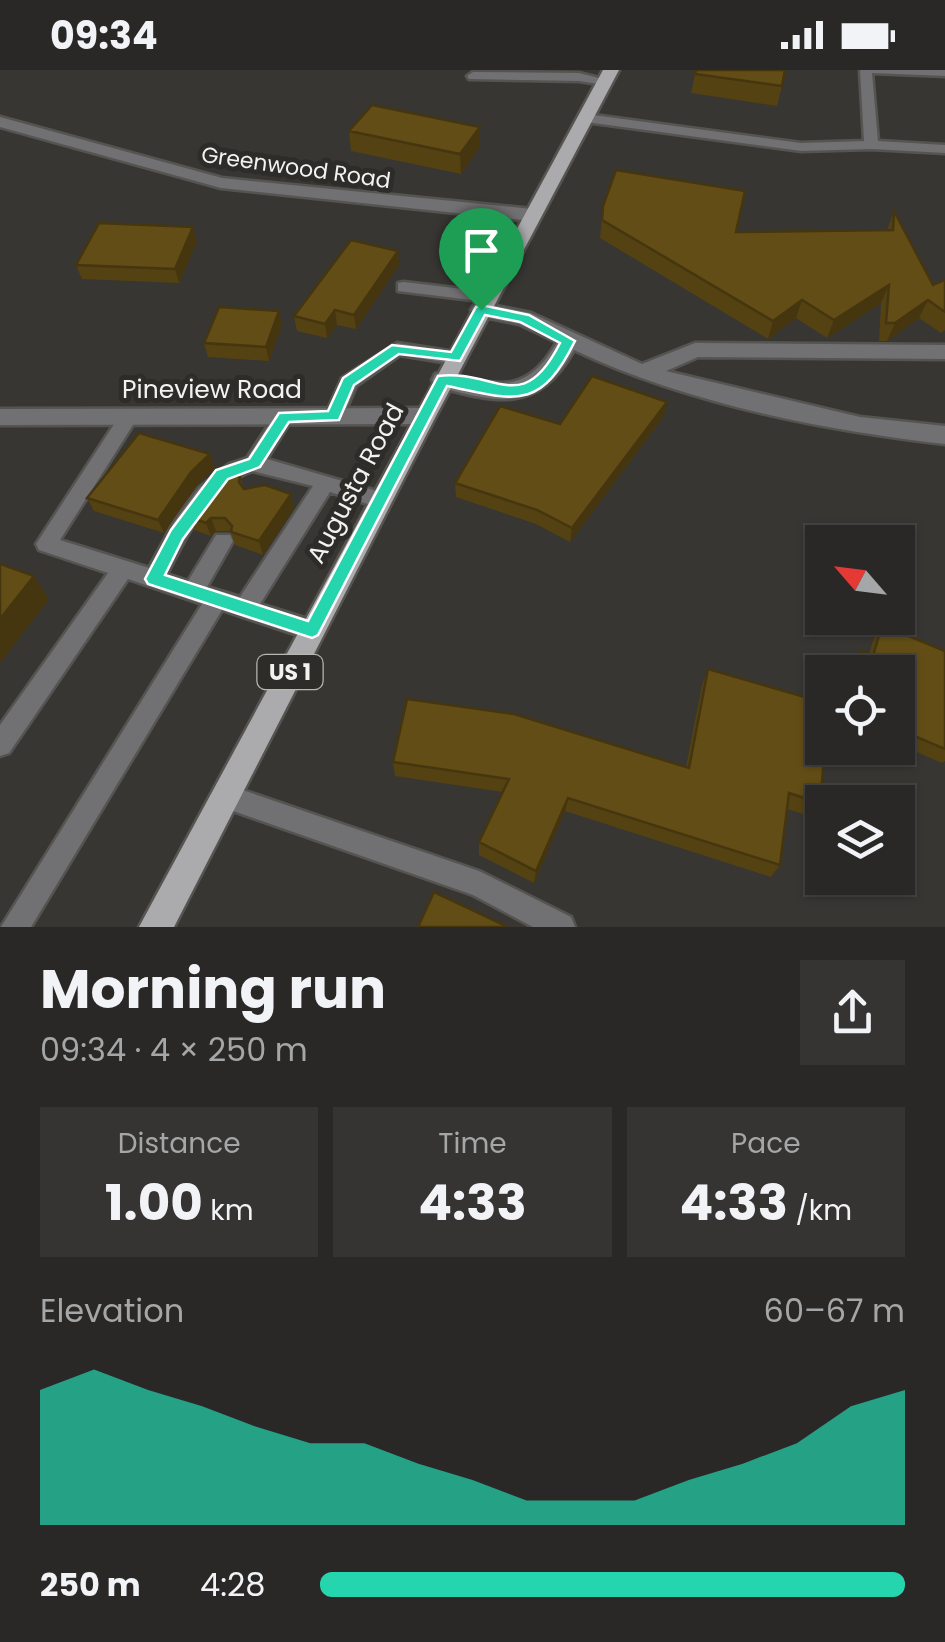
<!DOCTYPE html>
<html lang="en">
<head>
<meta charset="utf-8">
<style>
	:root { --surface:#292826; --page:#353432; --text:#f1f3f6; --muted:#a5a6a7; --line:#454443; --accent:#24d5ae }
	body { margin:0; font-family:Poppins,sans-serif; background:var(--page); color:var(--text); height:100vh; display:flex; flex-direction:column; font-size:38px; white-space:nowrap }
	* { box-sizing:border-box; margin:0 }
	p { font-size:32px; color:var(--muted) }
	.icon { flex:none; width:55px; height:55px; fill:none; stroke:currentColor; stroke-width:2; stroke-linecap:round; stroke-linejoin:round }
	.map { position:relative; height:857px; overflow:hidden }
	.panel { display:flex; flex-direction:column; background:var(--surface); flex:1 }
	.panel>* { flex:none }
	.needle { width:65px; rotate:298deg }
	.controls { position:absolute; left:805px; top:455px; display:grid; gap:20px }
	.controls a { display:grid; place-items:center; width:110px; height:110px; border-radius:0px; background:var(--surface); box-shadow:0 2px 8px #0004,0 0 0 2px var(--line); font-size:50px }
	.pin { position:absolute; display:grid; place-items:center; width:85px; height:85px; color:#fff; margin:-102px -42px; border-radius:50% 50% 50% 0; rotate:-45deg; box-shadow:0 0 10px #0007 }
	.pin .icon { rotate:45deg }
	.round { display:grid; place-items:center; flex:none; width:105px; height:105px; border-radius:0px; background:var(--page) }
	.head { display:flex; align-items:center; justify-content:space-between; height:170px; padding:0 40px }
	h1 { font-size:55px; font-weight:700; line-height:75px }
	.figures { display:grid; grid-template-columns:repeat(3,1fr); gap:15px; height:170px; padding:10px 40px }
	.figures div { display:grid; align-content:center; border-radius:0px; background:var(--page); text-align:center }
	.figures b { font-size:50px; font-weight:700 }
	.figures small { font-size:28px; font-weight:400 }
	.figures p { font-size:28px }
	.chart { height:280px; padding:20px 40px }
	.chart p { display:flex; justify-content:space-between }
	.chart svg { width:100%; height:180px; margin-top:10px; fill:var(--accent); opacity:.7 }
	ul { padding:0 40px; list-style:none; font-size:32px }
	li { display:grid; grid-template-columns:160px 120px 1fr; align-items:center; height:75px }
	li i { height:25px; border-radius:12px; background:var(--accent) }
	.status { display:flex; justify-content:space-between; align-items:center; height:70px; padding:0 50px; background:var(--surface); direction:ltr }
	.status svg { height:28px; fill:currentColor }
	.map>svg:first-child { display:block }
</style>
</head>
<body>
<div class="status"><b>09:34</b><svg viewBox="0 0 49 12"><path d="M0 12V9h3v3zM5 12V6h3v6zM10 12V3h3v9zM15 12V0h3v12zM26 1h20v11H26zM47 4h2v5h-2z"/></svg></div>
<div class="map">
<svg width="945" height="857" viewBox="0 0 945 857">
	<rect width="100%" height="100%" fill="#373633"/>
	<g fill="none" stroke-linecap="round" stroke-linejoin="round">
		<g stroke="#555451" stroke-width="5">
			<path id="lane" d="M860,0H945V6L872,3L878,71L945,75V83L871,79L801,81L586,52L579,48L586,44L801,73L864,71Z
				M473,2L579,3L611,11L605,15L579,11L469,9L467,6Z
				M404,212L488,222L496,227L488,232L398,221V213Z
				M397,273L455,282L464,288L455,294L400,285L356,316L341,351H327L325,346L342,308Z
				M129,340L138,347L60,470L149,498L174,452L199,418L229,394L247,388L277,342L284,340L293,347L267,389L387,424L390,430L387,436L380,438L330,422L260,534L320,553L323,560L320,567L312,570L222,540L31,857H1L202,534L128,509L9,683L0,686V655L108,503L39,480L36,474L122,342ZM252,401L313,416L240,527L207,517L233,471L230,465H216L188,511L167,504C186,467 209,415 252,401Z
				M225,714L479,801L571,847L575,857H533L473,825L216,735L212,726L216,717Z"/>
		</g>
		<g stroke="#555451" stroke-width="5">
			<path id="street" d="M0,47L222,108L532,139L541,145L532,151L221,118L0,57Z
				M481,233L531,243L642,294L695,273L945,275V289L698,287L666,301L860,347L945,356V374C822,360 686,333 574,280C538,344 497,333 435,316L432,310L435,304L443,302C497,315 525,327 557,272L519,254L474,245L471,240L474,235Z
				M424,338L436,346L424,354L0,355V339Z"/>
		</g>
		<g stroke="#555451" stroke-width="5">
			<path id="primary" d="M603,0H619L436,346L174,857H139Z"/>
		</g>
		<use href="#lane" fill="#717072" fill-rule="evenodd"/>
		<use href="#street" fill="#717072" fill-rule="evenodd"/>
		<use href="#primary" fill="#abaaad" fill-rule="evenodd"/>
	</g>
	<path fill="#544213" d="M696,0L782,16L777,36L691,23Z
		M480,57V76L461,104L351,81L349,61Z
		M603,136L736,162L887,160L894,141L933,215L945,210V260L941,263L919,248L887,271H879L881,233L827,268L796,248L768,269L600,168Z
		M197,171L179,213L82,209L76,195Z
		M399,195L356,259L337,255L327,268L297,261L294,246Z
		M282,255L269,291L208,287L204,273Z
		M664,346L570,472L536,454L456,427L455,413L560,354Z
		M215,398L196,416L164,463L94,441L87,428Z
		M240,407L244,419L294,438L263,485L235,475L230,461H216L211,466L194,460L189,447Z
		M882,555L945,581V691L942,693L898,674V602H851L853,593L861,581L869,584L874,568Z
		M823,596L822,678L820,733L810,746L787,739L780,795L771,807L565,741L534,813L479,785V772L503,722L395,706L393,692L686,697L702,615L708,599L809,628L816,608Z"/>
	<path fill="#45360f" d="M480,57V76L461,104L460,84Z
		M193,157L197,171L179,213L175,199Z
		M398,181L399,195L356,259L354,245Z
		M889,215L881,233L827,268L834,250Z
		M802,230L796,248L768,269L773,251Z
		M928,230L919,248L887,271L895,253Z
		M335,240L337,255L327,268L325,254Z
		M279,241L282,255L269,291L266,277Z
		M667,332L664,346L570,472L572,458Z
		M210,384L215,398L196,416L164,463L158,450L191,402Z
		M291,424L294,438L263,485L259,471Z
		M211,448L216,461L211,466L206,453Z
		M34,506L49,529L0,593V549Z
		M568,728L565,741L534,813L536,801Z"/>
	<path fill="#624d16" stroke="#45360f" stroke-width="2.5" d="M696,0H785L782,16L695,4Z
		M372,35L480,57L460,84L349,61Z
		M616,100L745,121L736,162L893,160L894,141L933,215L945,210V242L928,230L895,253H886L889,215L834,250L802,230L773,251L602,150L603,136Z
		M99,153L193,157L175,199L76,195Z
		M351,170L398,181L354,245L335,240L325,254L294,246Z
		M219,237L279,241L266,277L204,273Z
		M592,306L667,332L572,458L537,440L455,413L500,336L560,354Z
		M139,363L210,384L191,402L158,450L87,428Z
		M228,402L240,407L239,412L244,419L265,415L291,424L259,471L231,462L232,456L225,448H211L206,453L189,447L209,419Z
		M0,494L34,506L0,549Z
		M882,555L945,581V679L898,659V602H855L861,581L873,586Z
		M823,596L840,602H822V628L813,624Z
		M708,599L822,632V678H825L820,733L789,723L780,795L568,728L536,801L479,772L509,709L393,692L407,629L514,644L689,698Z
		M434,822L508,857H418Z"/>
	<path fill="#24d5ae" stroke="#fff" stroke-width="2.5" fill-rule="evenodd" d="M481,235L529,245L575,271C540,342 515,330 447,316L318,565L312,568L148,514L145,509L171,460L216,400L249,389L279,343L328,341L343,308L392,275L451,282L476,237ZM485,245L520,252L560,273C522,348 496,299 438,306L308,551L165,505L183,469L228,409L260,397L289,352L339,350L354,315L399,284L460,291Z"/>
	<g text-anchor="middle" stroke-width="10" stroke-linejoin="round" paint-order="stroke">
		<g font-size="22" fill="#f3f2f0" stroke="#2d2c29">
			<text transform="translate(296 97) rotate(8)" y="8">Greenwood Road</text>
		</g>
		<rect fill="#2d2c29" stroke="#b8b7b4" stroke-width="2.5" x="257.5" y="585" width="65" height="34" rx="8"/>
		<g font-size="22" font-weight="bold" fill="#f3f2f0">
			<text x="290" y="610">US 1</text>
		</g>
		<g font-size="25" fill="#f3f2f0" stroke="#2d2c29">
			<text x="212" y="328">Pineview Road</text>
			<text transform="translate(355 413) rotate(-62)" y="9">Augusta Road</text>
		</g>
	</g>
</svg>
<div class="controls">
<a><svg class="needle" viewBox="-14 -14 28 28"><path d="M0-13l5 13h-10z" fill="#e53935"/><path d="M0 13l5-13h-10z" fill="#a5a6a7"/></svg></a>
<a><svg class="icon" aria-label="locate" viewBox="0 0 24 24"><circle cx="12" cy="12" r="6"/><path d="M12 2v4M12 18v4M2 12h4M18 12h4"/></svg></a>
<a><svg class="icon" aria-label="layers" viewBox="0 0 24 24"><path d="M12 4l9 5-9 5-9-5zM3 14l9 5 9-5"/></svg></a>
</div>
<div class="pin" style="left:481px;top:240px;background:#1e9e55"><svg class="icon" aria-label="arrive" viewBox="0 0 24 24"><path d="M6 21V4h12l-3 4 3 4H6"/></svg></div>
</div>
<section class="panel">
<div class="head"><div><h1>Morning run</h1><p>09:34 · 4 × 250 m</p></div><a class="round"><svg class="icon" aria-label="share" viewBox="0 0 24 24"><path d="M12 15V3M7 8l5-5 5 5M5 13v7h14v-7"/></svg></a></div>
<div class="figures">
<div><p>Distance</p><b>1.00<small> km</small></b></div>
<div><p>Time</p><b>4:33</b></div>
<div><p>Pace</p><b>4:33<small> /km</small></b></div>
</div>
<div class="chart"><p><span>Elevation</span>60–67 m</p>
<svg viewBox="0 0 160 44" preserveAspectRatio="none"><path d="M0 44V11L10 6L20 11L30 15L40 20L50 24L60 24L70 29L80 33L90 38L100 38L110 38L120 33L130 29L140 24L150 15L160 11V44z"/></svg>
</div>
<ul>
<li><b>250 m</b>4:28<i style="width:100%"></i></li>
</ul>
</section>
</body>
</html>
